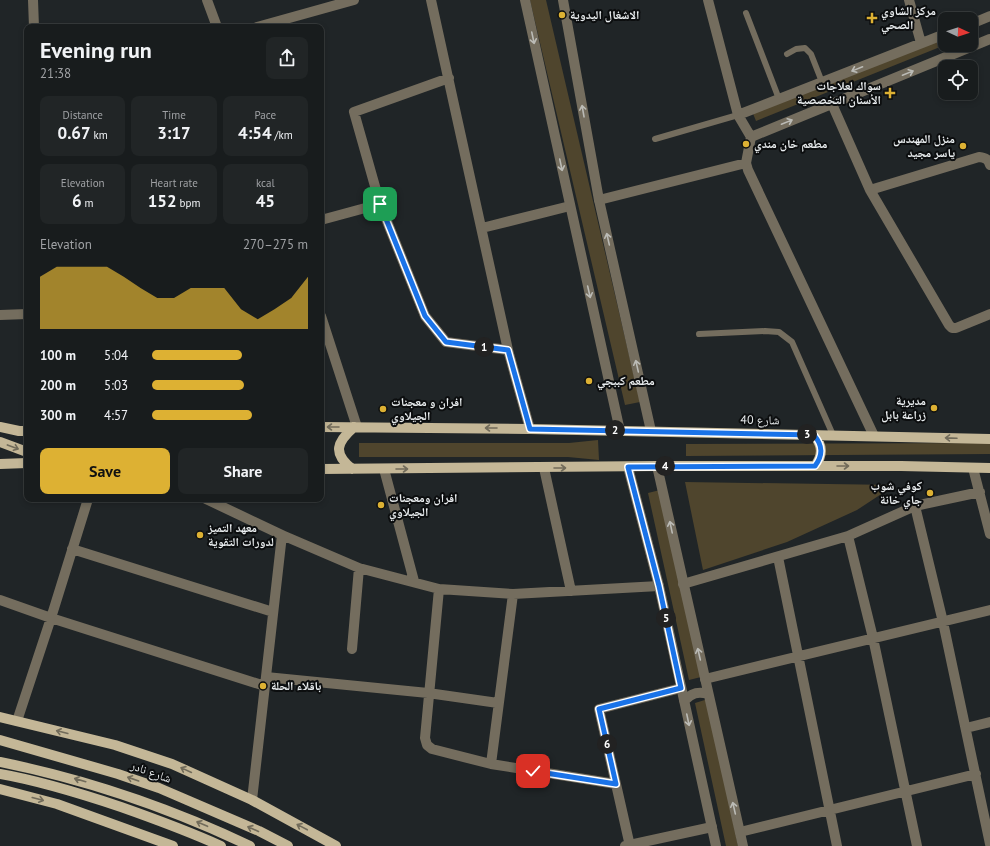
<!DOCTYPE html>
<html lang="en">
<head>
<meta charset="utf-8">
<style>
	:root { --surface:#181c1d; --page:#212526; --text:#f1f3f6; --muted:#9fa1a4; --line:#363a3b; --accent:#ddb133 }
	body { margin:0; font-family:"PT Sans","Noto Naskh Arabic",sans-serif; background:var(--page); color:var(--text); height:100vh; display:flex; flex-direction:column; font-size:15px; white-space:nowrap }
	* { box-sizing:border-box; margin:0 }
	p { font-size:13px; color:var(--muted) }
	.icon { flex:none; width:22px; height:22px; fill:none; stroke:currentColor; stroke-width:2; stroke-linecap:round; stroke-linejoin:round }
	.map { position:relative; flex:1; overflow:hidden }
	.panel { position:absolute; left:24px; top:24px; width:300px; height:478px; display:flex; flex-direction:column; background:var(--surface); border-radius:8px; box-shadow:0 2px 6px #0003,0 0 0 1px var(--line) }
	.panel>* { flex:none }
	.needle { width:26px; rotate:93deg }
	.controls { position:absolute; left:938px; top:12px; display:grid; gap:8px }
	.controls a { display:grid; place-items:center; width:40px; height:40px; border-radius:8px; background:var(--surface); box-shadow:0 2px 6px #0003,0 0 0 1px var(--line); font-size:20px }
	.pin { position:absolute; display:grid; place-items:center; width:34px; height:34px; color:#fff; margin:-17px; border-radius:8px; box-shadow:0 2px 6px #0006 }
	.km { position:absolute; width:20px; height:20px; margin:-10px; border-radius:50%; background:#222; color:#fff; font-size:11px; line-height:20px; text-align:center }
	.round { display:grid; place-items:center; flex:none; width:42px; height:42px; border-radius:8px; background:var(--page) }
	.summary { display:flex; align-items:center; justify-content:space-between; height:68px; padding:0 16px }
	h1 { font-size:22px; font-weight:800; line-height:30px }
	.stats { display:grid; grid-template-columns:repeat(3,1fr); gap:6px; height:68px; padding:4px 16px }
	.stats div { display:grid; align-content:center; border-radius:8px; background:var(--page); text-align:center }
	.stats b { font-size:17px; font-weight:800 }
	.stats small { font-size:11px; font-weight:400 }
	.stats p { font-size:11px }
	.chart { height:112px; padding:8px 16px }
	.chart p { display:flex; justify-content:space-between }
	.chart svg { width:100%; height:72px; margin-top:4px; fill:var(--accent); opacity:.7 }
	.action { display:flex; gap:8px; margin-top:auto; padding:8px 16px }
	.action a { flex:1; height:46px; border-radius:8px; background:var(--accent); color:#111; font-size:16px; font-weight:800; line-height:46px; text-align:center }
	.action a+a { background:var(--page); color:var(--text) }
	ul { padding:0 16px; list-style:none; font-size:13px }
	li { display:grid; grid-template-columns:64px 48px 1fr; align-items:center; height:30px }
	li i { height:10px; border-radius:5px; background:var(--accent) }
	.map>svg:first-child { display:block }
</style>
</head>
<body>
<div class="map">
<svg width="990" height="846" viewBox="0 0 990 846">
	<rect width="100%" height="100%" fill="#202527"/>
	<path fill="#4f452d" d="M530,0H546L640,402L625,405Z
		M945,33V45L756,121L752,111Z
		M598,440L599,460L568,457H359V443H569Z
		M990,443V454L686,456V444Z
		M685,482L895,485L857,510L787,542L703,570Z
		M660,490L705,676L689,680L648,493Z
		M708,699L738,846H726L695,703Z"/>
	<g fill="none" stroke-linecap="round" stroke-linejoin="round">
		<path stroke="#746d5e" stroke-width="6" d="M746,13L779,99
			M787,54L796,49L805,48L811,54L822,82
			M655,139L738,115
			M699,334L765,331L779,332L792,342L833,435"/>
		<path stroke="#746d5e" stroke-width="10" d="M33,0L34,27
			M207,0L217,27
			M431,0L508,350L530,429
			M708,0L738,115L751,137L746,163L748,170L874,436
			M909,0L921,43
			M971,24L990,16
			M257,27L354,0
			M449,78L354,112L380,204L425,316L446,342L508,350
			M832,104L870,190L949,325L952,328H956L990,314
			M738,115L945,34
			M751,137L990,39
			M870,190L979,157C986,158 988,159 990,165
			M599,200L746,163
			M321,220L380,204
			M482,228L570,206
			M0,315L27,314
			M321,316L357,427
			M544,468L571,591
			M973,468L990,534
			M384,469L414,581
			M206,499L282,535L359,568L439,589L513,594L659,586
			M915,506L943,622L990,844
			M848,536L873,638L917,846
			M72,549L273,612
			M778,557L837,846
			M683,584L848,536L915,506L980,492
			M439,589L425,738L427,745L432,749L491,764L616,784
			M0,600L51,618L265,686
			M352,649L359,568
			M266,677L428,693L498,703
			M705,679L990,610
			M17,721L51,618L88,499
			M966,728L990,722
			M491,764L513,594
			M252,800L282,535
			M740,832L976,774
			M625,846L712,827
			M630,846L599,709L681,688"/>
		<path stroke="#746d5e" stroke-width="10" d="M525,0L620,431
			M563,0L599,200L651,431
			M657,466L743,846
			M628,467L659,586L716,846
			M684,701C691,693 698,691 708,694"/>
		<path stroke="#c4b797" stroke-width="10" d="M0,427L19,431H27
			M321,427L530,429L990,439
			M814,435C823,446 823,455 815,466
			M0,442L27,452
			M0,464L27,463
			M321,469L657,466H901L990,468
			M352,469C332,453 337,442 354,427
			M0,717L115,745L172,764L252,800L336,846
			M0,740L118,774L159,788L259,831L288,846
			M0,762C89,780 168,807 250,846
			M0,774C41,781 82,794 121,807C155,819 188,831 221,846
			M0,789L57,804L173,846"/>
	</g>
	<defs><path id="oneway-shaft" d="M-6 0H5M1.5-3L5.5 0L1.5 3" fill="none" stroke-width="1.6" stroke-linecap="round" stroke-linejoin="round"/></defs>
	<g stroke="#bbbbb6">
		<use href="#oneway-shaft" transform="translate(533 38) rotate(78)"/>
		<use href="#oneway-shaft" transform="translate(857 69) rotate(158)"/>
		<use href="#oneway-shaft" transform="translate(908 73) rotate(-22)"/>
		<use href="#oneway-shaft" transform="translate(583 111) rotate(-100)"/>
		<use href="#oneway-shaft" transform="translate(787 122) rotate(-22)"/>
		<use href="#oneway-shaft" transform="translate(561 165) rotate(78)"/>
		<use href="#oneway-shaft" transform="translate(608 239) rotate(-103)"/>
		<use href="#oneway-shaft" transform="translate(589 292) rotate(77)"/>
		<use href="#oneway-shaft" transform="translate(637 366) rotate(-103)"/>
		<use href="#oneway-shaft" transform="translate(671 527) rotate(-102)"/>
		<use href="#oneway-shaft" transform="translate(699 654) rotate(-103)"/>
		<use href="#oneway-shaft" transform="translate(688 720) rotate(78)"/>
		<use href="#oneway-shaft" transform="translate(734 808) rotate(-103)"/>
	</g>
	<g stroke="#716b5a">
		<use href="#oneway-shaft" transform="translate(333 427) rotate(180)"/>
		<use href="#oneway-shaft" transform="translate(491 428) rotate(-180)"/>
		<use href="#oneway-shaft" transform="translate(951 438) rotate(-178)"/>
		<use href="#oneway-shaft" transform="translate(13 447) rotate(20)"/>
		<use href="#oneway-shaft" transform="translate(843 466)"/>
		<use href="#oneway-shaft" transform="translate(560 468)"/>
		<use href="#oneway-shaft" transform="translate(402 469)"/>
		<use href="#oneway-shaft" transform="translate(62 732) rotate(-166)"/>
		<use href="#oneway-shaft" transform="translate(186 770) rotate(-155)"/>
		<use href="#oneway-shaft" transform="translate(133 779) rotate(-161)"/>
		<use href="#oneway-shaft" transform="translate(80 780) rotate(-164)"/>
		<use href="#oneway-shaft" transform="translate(38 799) rotate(15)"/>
		<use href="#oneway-shaft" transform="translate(202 824) rotate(-157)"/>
		<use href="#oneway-shaft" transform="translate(302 827) rotate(-152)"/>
		<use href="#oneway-shaft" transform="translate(253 829) rotate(-156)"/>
	</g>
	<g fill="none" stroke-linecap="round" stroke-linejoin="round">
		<g stroke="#fff" stroke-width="8">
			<path id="route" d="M380,204L425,316L446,342L508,350L530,429L814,435C823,446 823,455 815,466L628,467L659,586L681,688L599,709L616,784L533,771"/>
		</g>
		<use href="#route" stroke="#1a73e8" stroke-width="5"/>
	</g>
	<g fill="#ddb133" stroke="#0c0e0f" stroke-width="1.5">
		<circle cx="562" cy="15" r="4"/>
		<path d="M870 12h4v4h4v4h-4v4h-4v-4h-4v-4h4z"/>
		<path d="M888 87h4v4h4v4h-4v4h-4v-4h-4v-4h4z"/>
		<circle cx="746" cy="144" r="4"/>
		<circle cx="963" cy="146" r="4"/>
		<circle cx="589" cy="381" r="4"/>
		<circle cx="934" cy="408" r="4"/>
		<circle cx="383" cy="409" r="4"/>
		<circle cx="930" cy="493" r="4"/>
		<circle cx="381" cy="505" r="4"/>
		<circle cx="200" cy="535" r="4"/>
		<circle cx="263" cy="686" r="4"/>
	</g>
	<g text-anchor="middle" stroke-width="4" stroke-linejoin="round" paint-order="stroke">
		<g font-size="12" font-weight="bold" fill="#ebeff1" stroke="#0c0e0f" text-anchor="start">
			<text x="881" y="15">مركز الشاوي<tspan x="881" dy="14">الصحي</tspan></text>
			<text x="570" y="19">الاشغال اليدوية</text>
			<text x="881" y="90" text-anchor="end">سواك لعلاجات<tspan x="881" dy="14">الأسنان التخصصية</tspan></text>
			<text x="955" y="143" text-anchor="end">منزل المهندس<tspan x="955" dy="14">ياسر مجيد</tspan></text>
			<text x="754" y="148">مطعم خان مندي</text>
			<text x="597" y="385">مطعم كببجي</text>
			<text x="926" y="405" text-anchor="end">مديرية<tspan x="926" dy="14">زراعة بابل</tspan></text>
			<text x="391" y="406">افران و معجنات<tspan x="391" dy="14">الجيلاوي</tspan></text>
			<text x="922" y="490" text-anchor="end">كوفي شوب<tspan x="922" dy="14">جاي خانة</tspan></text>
			<text x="389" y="502">افران ومعجنات<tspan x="389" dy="14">الجيلاوي</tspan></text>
			<text x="208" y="532">معهد التميز<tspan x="208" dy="14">لدورات التقوية</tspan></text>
			<text x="271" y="690">باقلاء الحلة</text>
		</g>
		<g font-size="12" fill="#ebeff1" stroke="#0c0e0f">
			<text transform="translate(760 420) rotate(1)" y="4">شارع 40</text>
			<text transform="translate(151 772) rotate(20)" y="4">شارع نادر</text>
		</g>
	</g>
</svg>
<div class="controls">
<a><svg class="needle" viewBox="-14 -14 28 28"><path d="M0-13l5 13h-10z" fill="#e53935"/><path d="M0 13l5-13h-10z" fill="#9fa1a4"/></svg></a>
<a><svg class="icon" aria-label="locate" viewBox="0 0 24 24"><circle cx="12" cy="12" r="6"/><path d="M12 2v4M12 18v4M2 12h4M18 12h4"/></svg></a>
</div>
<div class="pin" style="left:380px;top:204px;background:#1e9e55"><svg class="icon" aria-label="arrive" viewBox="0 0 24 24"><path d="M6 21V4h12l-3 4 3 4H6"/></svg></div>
<div class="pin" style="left:533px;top:771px;background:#d93025"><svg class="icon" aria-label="check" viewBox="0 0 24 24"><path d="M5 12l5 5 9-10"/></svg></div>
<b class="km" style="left:484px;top:347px">1</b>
<b class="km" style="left:615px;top:430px">2</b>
<b class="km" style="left:807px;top:434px">3</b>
<b class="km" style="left:665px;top:466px">4</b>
<b class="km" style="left:666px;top:618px">5</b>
<b class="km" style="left:607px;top:744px">6</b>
<section class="panel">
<div class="summary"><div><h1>Evening run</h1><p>21:38</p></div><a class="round"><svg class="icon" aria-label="share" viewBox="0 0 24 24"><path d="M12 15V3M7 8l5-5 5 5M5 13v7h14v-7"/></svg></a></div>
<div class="stats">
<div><p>Distance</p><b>0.67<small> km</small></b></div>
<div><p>Time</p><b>3:17</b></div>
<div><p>Pace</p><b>4:54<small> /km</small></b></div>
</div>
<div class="stats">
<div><p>Elevation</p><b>6<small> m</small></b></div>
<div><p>Heart rate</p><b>152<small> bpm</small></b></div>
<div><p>kcal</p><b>45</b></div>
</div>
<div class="chart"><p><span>Elevation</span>270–275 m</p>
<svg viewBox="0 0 160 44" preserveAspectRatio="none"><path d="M0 44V12L10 6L20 6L30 6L40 6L50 12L60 19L70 25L80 25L90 19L100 19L110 19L120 32L130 38L140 32L150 25L160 12V44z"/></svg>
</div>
<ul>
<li><b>100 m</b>5:04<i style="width:58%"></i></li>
<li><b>200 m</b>5:03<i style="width:59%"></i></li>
<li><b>300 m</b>4:57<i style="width:64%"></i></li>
</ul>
<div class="action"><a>Save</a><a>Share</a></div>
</section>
</div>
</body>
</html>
